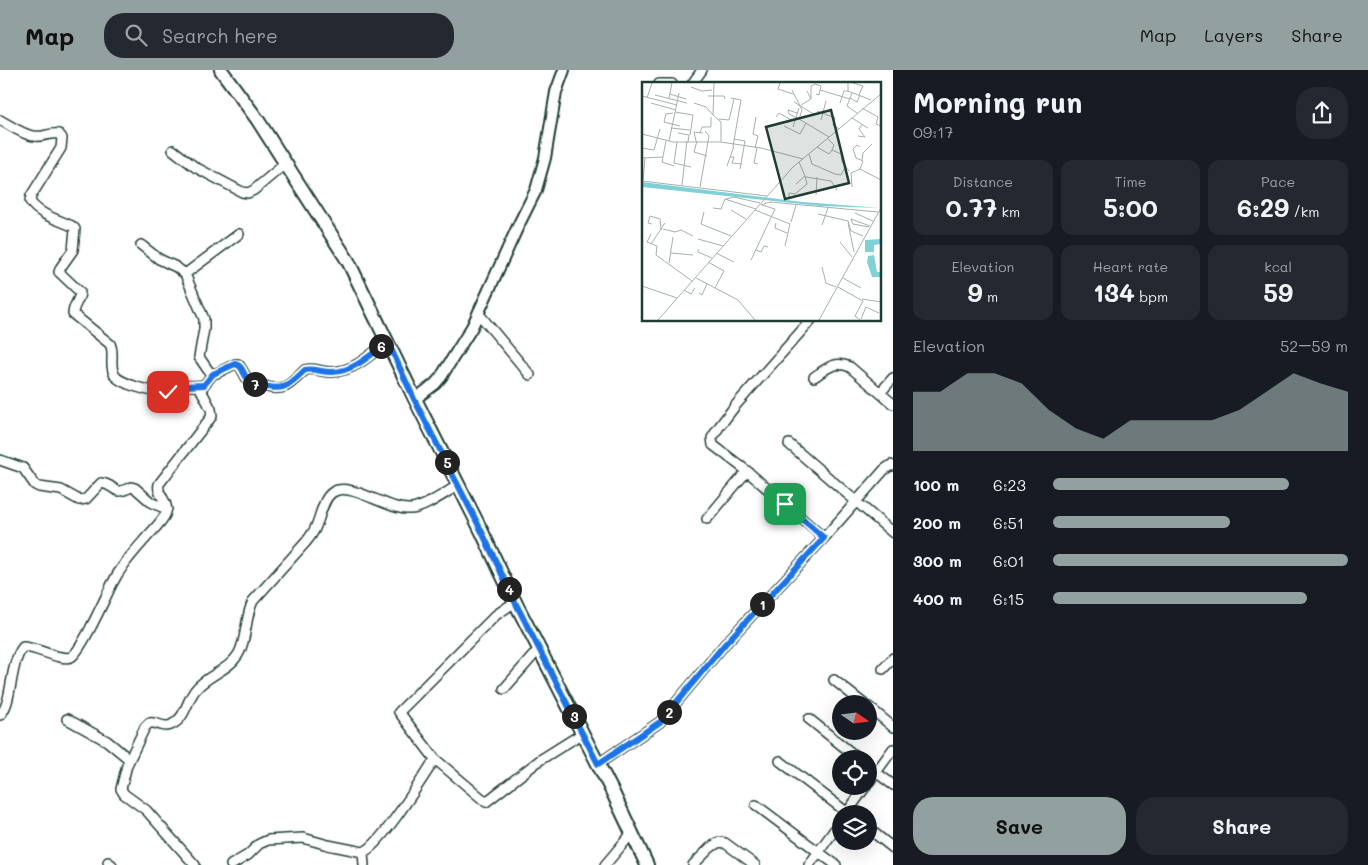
<!DOCTYPE html>
<html lang="en">
<head>
<meta charset="utf-8">
<style>
	:root { --surface:#171b24; --page:#242831; --text:#f1f3f6; --muted:#9ea1a6; --accent:#92a19f }
	body { margin:0; font-family:Mali,sans-serif; background:var(--page); color:var(--text); height:100vh; display:flex; flex-direction:column; font-size:19px; white-space:nowrap }
	* { box-sizing:border-box; margin:0 }
	p { font-size:16px; color:var(--muted) }
	.icon { flex:none; width:28px; height:28px; fill:none; stroke:currentColor; stroke-width:2; stroke-linecap:round; stroke-linejoin:round }
	.map { position:relative; flex:1; overflow:hidden }
	.side { display:flex; flex-direction:column; background:var(--surface); width:475px }
	.side>* { flex:none }
	.needle { width:32px; rotate:104deg }
	.buttons { position:absolute; left:832px; top:625px; display:grid; gap:10px }
	.buttons a { display:grid; place-items:center; width:45px; height:45px; border-radius:50%; background:var(--surface); box-shadow:0 5px 20px #0002; font-size:25px }
	.pin { position:absolute; display:grid; place-items:center; width:42px; height:42px; color:#fff; margin:-21px; border-radius:10px; box-shadow:0 2px 8px #0006 }
	.km { position:absolute; width:25px; height:25px; margin:-12px; border-radius:50%; background:#222; color:#fff; font-size:14px; line-height:25px; text-align:center }
	.round { display:grid; place-items:center; flex:none; width:52px; height:52px; border-radius:20px; background:var(--page) }
	.overview { display:flex; align-items:center; justify-content:space-between; height:85px; padding:0 20px }
	h1 { font-size:28px; font-weight:700; line-height:38px }
	.stats { display:grid; grid-template-columns:repeat(3,1fr); gap:8px; height:85px; padding:5px 20px }
	.stats div { display:grid; align-content:center; border-radius:12px; background:var(--page); text-align:center }
	.stats b { font-size:25px; font-weight:700 }
	.stats small { font-size:14px; font-weight:400 }
	.stats p { font-size:14px }
	.chart { height:140px; padding:10px 20px }
	.chart p { display:flex; justify-content:space-between }
	.chart svg { width:100%; height:90px; margin-top:5px; fill:var(--accent); opacity:.7 }
	.cta { display:flex; gap:10px; margin-top:auto; padding:10px 20px }
	.cta a { flex:1; height:58px; border-radius:20px; background:var(--accent); color:#111; font-size:20px; font-weight:700; line-height:58px; text-align:center }
	.cta a+a { background:var(--page); color:var(--text) }
	ul { padding:0 20px; list-style:none; font-size:16px }
	li { display:grid; grid-template-columns:80px 60px 1fr; align-items:center; height:38px }
	li i { height:12px; border-radius:6px; background:var(--accent) }
	header { display:flex; align-items:center; gap:30px; box-sizing:border-box; height:70px; padding:0 25px; background:var(--accent); color:#111 }
	header strong { font-size:24px }
	nav { display:flex; gap:28px; margin-inline-start:auto; font-size:18px }
	.search { width:350px; height:45px; background:var(--page); display:flex; align-items:center; gap:12px; box-sizing:border-box; padding:0 18px; border-radius:20px; color:var(--muted); font-size:19px }
	main { display:flex; flex:1; min-height:0 }
	.map>svg:first-child { display:block }
</style>
</head>
<body>
<header>
<strong>Map</strong>
<div class="search"><svg class="icon" aria-label="search" viewBox="0 0 24 24"><circle cx="10" cy="10" r="6"/><path d="M15 15l6 6"/></svg>Search here</div>
<nav><a>Map</a><a>Layers</a><a>Share</a></nav>
</header>
<main>
<div class="map">
<svg width="893" height="795" viewBox="0 0 893 795">
	<rect width="100%" height="100%" fill="#fff"/>
	<filter id="ink" filterUnits="userSpaceOnUse"><feTurbulence type="fractalNoise" baseFrequency=".02" numOctaves="2"/><feDisplacementMap in="SourceGraphic" scale="10" xChannelSelector="R" yChannelSelector="G"/><feConvolveMatrix kernelMatrix="1 2 1 2 8 2 1 2 1" color-interpolation-filters="sRGB"/></filter>
	<g filter="url(#ink)">
		<g fill="none" stroke-linecap="round" stroke-linejoin="round">
			<g stroke="#1f3d34" stroke-width="12">
				<path id="minor" d="M659,14H672
					M692,14L702,0
					M0,50C10,55 23,65 34,66C43,68 50,62 59,64L62,68L61,78L31,126L30,131C37,144 59,150 72,156L75,159L73,180L61,197L59,202L80,222C80,230 73,235 73,244L110,274C115,283 109,294 114,304C118,314 155,323 166,322C173,321 178,317 185,316C191,316 198,316 204,315L213,304
					M173,80L195,97L242,122L248,123L254,120L286,93
					M141,175L159,189L176,197L185,204L204,249V259L199,287L210,303H217L235,294H238C243,299 244,306 249,311C253,314 259,315 264,316C285,323 290,314 305,300C314,297 323,303 333,302C355,301 371,284 388,271
					M185,204L239,164
					M479,244L530,305
					M811,250L735,336L719,357L712,368L713,375L747,401L824,468
					M814,307C826,299 835,290 850,297L893,334
					M880,323L893,308
					M789,374L893,463
					M0,390L23,398L35,415L39,417L61,420L79,430L86,429L101,413C117,415 112,427 131,417L135,418L152,433L167,439
					M707,449L747,401
					M515,532L496,545L399,642L435,689L486,732L540,690L583,663
					M883,599L893,588
					M834,610L864,634
					M504,619L539,579
					M869,637L893,657
					M0,645C13,633 9,594 23,577C37,577 60,591 71,587C81,582 106,526 112,514C121,496 133,483 146,468C152,461 160,454 165,445C171,431 156,426 159,414L212,346L211,339L199,316
					M67,649L107,671L129,689
					M809,649L859,689
					M780,691L849,744
					M598,694L660,652L725,574L824,468L884,400L891,395L893,396
					M869,697L893,715
					M869,712L893,679
					M756,735L836,795
					M846,744L866,716
					M869,759L893,778
					M363,782L364,795
					M108,792L112,795
					M195,795L146,740L124,724L121,719L127,695L145,657L149,653C156,651 163,659 171,655C187,648 186,629 197,618C209,604 230,600 239,583C247,568 245,547 253,531L306,472C310,467 314,462 316,456C321,445 323,428 333,422C351,411 388,441 411,439C425,438 446,422 459,415
					M231,795L248,785L259,774L268,770L303,768L328,775L363,782C379,778 424,706 435,689
					M605,795L632,763
					M693,795L710,778L719,772L725,773L755,795
					M809,795L841,751"/>
			</g>
			<g stroke="#1f3d34" stroke-width="14">
				<path id="tertiary" d="M415,329L435,314L441,307L472,257L519,154L536,120L545,88L556,22L564,0"/>
			</g>
			<g stroke="#1f3d34" stroke-width="16">
				<path id="secondary" d="M221,0L257,49L348,191L415,329L482,462L515,532L613,723L647,795"/>
			</g>
			<use href="#minor" stroke="#fff" stroke-width="9"/>
			<use href="#tertiary" stroke="#fff" stroke-width="10"/>
			<use href="#secondary" stroke="#fff" stroke-width="12"/>
		</g>
	</g>
	<g fill="none" stroke-linecap="round" stroke-linejoin="round" filter="url(#ink)">
		<g stroke="#fff" stroke-width="10">
			<path id="route" d="M168,322L185,316L204,315L213,304L235,294C243,296 242,302 247,308C250,313 255,314 260,315C284,322 288,316 305,300C315,298 323,303 333,302C355,301 371,284 388,272L414,329L482,462L515,532L598,694L660,652L725,574L824,468L785,434"/>
		</g>
		<use href="#route" stroke="#1a73e8" stroke-width="6"/>
	</g>
	<g transform="translate(642 12)">
		<rect width="239" height="239" fill="#fff"/>
		<path d="M0,100L161,120L239,126L178,124L0,105ZM239,157V162L232,163V170H223V158ZM232,173L235,190H239V195H230L225,180L226,174Z" fill="#80d1d7"/>
		<path fill="none" stroke="#a5b1ae" stroke-width="1" d="M72,1L71,33L79,40V60M138,1L136,7L151,12M206,1V9L229,18M211,1L221,4L217,13M49,5L60,9L70,8M150,8L160,28L157,37L187,55M178,8L208,17M210,11L205,24L215,31M28,12L44,17M13,13L45,21M0,14L35,23M66,14H82L83,17M5,16L10,1M27,16L30,1M89,16L99,18L91,64M208,16L215,20L218,13M169,17V4L173,2L179,4L177,13L174,12M152,20L173,33M9,21L34,28M52,21L64,25L71,33M198,21L202,9H206M159,23L169,17L165,9M220,26L236,35L234,42L239,44M175,29L193,36L191,43L197,47M33,30L51,33L48,53M31,31L24,32L22,40L38,44M155,31L146,28L147,32L157,37M134,35L137,31L151,39M210,36L226,46M77,37L87,38L92,17M179,38L184,19M142,44L158,52L164,41M151,45L157,26M29,46L48,48M58,50L60,45H69V35M36,51L47,53L46,60M0,52L31,60H79L119,66L161,77M216,54L223,55L217,47L220,43M185,56L192,63L190,68M92,57L103,59L98,87M24,59L20,80L32,84M27,59L37,11M54,59L52,50L61,51M55,59L52,70L65,74M35,60L32,81L49,85M175,65L187,72L190,68L199,72L200,80L207,89M0,66L12,68L18,47M113,66L116,54L111,52L114,35M115,66L112,81L116,82M167,72L170,82L193,92L199,93L204,84M88,75H92L90,81L100,82M0,76L21,75M220,78L221,71L230,62M85,84L92,64M218,87L221,79L214,76L211,67L215,63L218,65M164,95L189,99L195,108M0,99L125,114M1,99L3,76M154,102L163,94L157,80M40,103L45,59M58,105L67,54L63,49M210,105L209,91L218,87L239,98M174,113L175,95M147,116V111L153,112L165,102L163,94M84,117L92,115L118,121M119,123L128,120L236,130M71,126L79,127L83,117L114,127M89,128L104,137M113,128L148,142L143,164M62,130L59,142L89,154M213,131L231,139M176,132L206,139L209,149L221,154M209,137L211,142L227,145M209,137L228,144M149,140L154,123M134,141L133,146L145,151M206,141L212,170M10,142L6,141L8,134L18,137L19,148M180,143L186,126M21,147L33,150L39,148L51,154M9,152L5,160L15,164L14,173L50,199M56,157L81,164M198,160L210,175M9,162L23,141M56,167V170L70,176M114,168L119,170L122,164L126,165M29,171L51,173M74,171L92,180M109,178L133,127L120,123M66,180L82,189L73,206M27,181L31,155M180,185L184,201L194,205M54,196L96,218L113,238M201,196L219,206M0,204L35,216M196,205L221,219L213,234L218,238M42,208L49,212L53,206M57,211L60,213L65,202M220,217L239,220M219,237L224,225L237,231M16,238L151,85L239,12M177,238L239,126"/>
		<path fill="#1f3d34" fill-opacity="0.15" stroke="#1f3d34" stroke-width="2.5" d="M189,28L207,101L143,117L124,45Z"/>
		<rect width="239" height="239" fill="none" stroke="#1f3d34" stroke-width="2.5"/>
	</g>
</svg>
<div class="buttons">
<a><svg class="needle" viewBox="-14 -14 28 28"><path d="M0-13l5 13h-10z" fill="#e53935"/><path d="M0 13l5-13h-10z" fill="#9ea1a6"/></svg></a>
<a><svg class="icon" aria-label="locate" viewBox="0 0 24 24"><circle cx="12" cy="12" r="6"/><path d="M12 2v4M12 18v4M2 12h4M18 12h4"/></svg></a>
<a><svg class="icon" aria-label="layers" viewBox="0 0 24 24"><path d="M12 4l9 5-9 5-9-5zM3 14l9 5 9-5"/></svg></a>
</div>
<div class="pin" style="left:785px;top:434px;background:#1e9e55"><svg class="icon" aria-label="arrive" viewBox="0 0 24 24"><path d="M6 21V4h12l-3 4 3 4H6"/></svg></div>
<div class="pin" style="left:168px;top:322px;background:#d93025"><svg class="icon" aria-label="check" viewBox="0 0 24 24"><path d="M5 12l5 5 9-10"/></svg></div>
<b class="km" style="left:762px;top:534px">1</b>
<b class="km" style="left:669px;top:642px">2</b>
<b class="km" style="left:574px;top:646px">3</b>
<b class="km" style="left:509px;top:519px">4</b>
<b class="km" style="left:447px;top:392px">5</b>
<b class="km" style="left:381px;top:276px">6</b>
<b class="km" style="left:255px;top:314px">7</b>
</div>
<section class="side">
<div class="overview"><div><h1>Morning run</h1><p>09:17</p></div><a class="round"><svg class="icon" aria-label="share" viewBox="0 0 24 24"><path d="M12 15V3M7 8l5-5 5 5M5 13v7h14v-7"/></svg></a></div>
<div class="stats">
<div><p>Distance</p><b>0.77<small> km</small></b></div>
<div><p>Time</p><b>5:00</b></div>
<div><p>Pace</p><b>6:29<small> /km</small></b></div>
</div>
<div class="stats">
<div><p>Elevation</p><b>9<small> m</small></b></div>
<div><p>Heart rate</p><b>134<small> bpm</small></b></div>
<div><p>kcal</p><b>59</b></div>
</div>
<div class="chart"><p><span>Elevation</span>52–59 m</p>
<svg viewBox="0 0 160 44" preserveAspectRatio="none"><path d="M0 44V15L10 15L20 6L30 6L40 11L50 24L60 33L70 38L80 29L90 29L100 29L110 29L120 24L130 15L140 6L150 11L160 15V44z"/></svg>
</div>
<ul>
<li><b>100 m</b>6:23<i style="width:80%"></i></li>
<li><b>200 m</b>6:51<i style="width:60%"></i></li>
<li><b>300 m</b>6:01<i style="width:100%"></i></li>
<li><b>400 m</b>6:15<i style="width:86%"></i></li>
</ul>
<div class="cta"><a>Save</a><a>Share</a></div>
</section>
</main>
</body>
</html>
